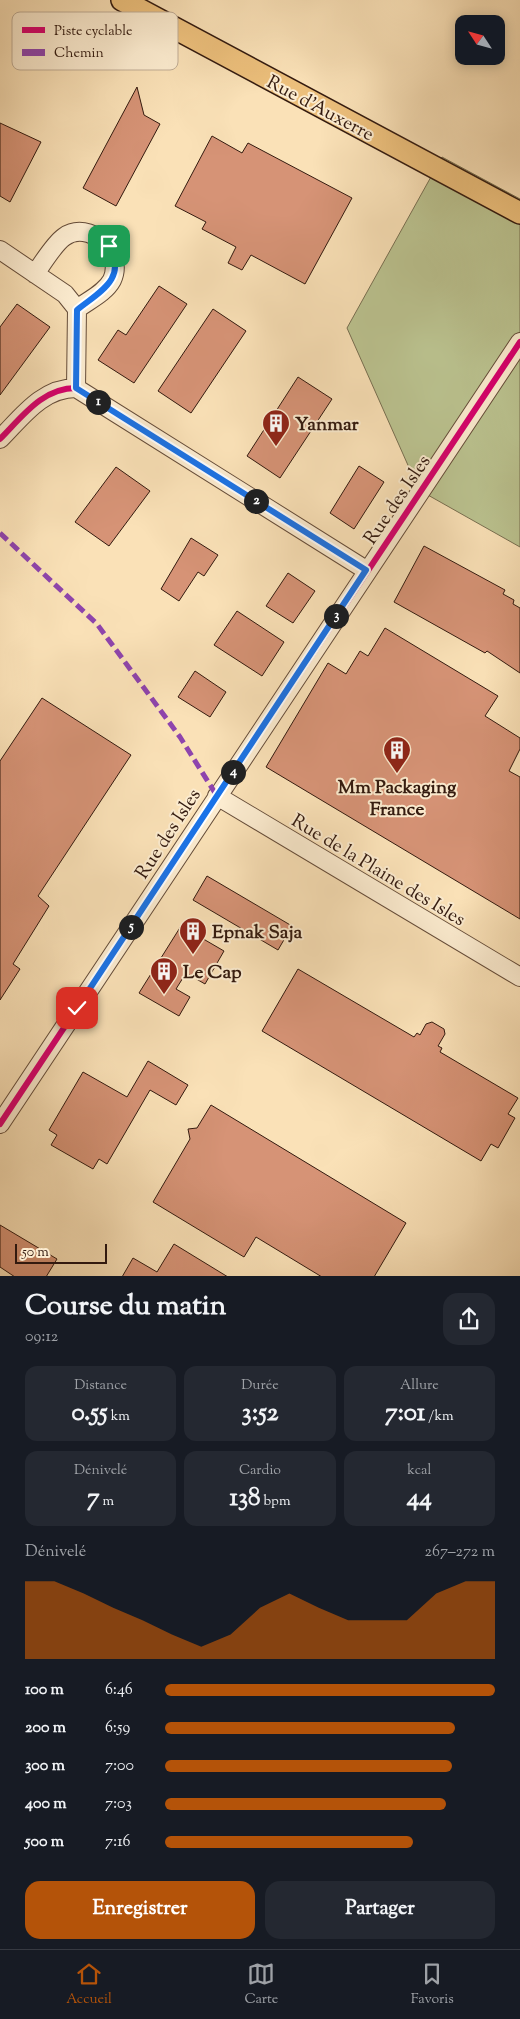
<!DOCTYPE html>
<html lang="fr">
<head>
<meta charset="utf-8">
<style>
	:root { --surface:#171b24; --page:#242831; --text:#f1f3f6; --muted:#9ea1a6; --line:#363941; --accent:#b45309 }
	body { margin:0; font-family:"Sorts Mill Goudy",serif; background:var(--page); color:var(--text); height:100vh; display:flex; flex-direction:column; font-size:19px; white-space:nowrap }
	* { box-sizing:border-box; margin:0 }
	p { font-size:16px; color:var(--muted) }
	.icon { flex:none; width:28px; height:28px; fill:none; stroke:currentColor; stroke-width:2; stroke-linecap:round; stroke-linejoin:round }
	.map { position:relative; height:1276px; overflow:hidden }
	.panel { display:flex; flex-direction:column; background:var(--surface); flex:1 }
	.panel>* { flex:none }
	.needle { width:32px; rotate:306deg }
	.fabs { position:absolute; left:455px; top:15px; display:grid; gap:10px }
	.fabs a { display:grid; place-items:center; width:50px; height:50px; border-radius:10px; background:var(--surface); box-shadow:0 2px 12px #0003; font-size:25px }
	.scale { position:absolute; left:15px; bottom:12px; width:92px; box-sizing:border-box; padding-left:5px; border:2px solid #331a0f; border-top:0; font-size:14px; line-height:18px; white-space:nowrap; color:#331a0f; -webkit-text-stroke:4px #fcecd0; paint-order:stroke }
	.pin { position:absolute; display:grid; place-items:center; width:42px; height:42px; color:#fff; margin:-21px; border-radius:10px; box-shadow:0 2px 8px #0006 }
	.km { position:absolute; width:25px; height:25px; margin:-12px; border-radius:50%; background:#222; color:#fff; font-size:14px; line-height:25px; text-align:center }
	.round { display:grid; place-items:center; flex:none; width:52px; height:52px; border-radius:15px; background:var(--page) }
	.summary { display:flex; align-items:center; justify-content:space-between; height:85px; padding:0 25px }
	h1 { font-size:28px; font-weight:800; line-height:38px }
	.metrics { display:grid; grid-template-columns:repeat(3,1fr); gap:8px; height:85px; padding:5px 25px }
	.metrics div { display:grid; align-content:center; border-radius:12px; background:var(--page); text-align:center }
	.metrics b { font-size:25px; font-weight:800 }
	.metrics small { font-size:14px; font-weight:400 }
	.metrics p { font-size:14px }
	.chart { height:140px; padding:10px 25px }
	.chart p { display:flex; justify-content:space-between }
	.chart svg { width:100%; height:90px; margin-top:5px; fill:var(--accent); opacity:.7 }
	.cta { display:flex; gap:10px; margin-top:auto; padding:10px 25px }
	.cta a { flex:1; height:58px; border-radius:15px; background:var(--accent); color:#fff; font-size:20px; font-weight:800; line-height:58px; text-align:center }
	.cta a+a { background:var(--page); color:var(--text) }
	ul { padding:0 25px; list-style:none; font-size:16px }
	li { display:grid; grid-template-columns:80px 60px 1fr; align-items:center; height:38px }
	li i { height:12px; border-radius:6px; background:var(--accent) }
	.tabs { display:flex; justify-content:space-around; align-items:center; height:70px; border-top:1px solid var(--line); background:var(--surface); font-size:14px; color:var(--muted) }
	.tabs a { display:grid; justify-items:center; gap:2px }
	.tabs .selected { color:var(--accent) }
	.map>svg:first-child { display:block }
</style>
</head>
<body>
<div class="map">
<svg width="520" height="1277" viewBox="0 0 520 1277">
	<rect width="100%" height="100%" fill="#fae1b7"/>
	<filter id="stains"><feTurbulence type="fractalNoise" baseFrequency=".004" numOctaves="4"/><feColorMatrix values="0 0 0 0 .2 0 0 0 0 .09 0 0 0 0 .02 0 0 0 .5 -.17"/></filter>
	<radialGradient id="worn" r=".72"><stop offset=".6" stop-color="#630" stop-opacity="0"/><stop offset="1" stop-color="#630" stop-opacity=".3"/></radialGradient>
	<path fill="#bbc390" stroke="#776e50" d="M442,157L520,199V547L419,490L347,328Z"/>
	<path fill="#d69376" stroke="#331a0f" d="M137,87L144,115L160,124L116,206L83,188Z
		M0,123L41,142L10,202L0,196Z
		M212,136L242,153L248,143L352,198L305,284L251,255L242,270L228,263L236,247L202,229L206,222L175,206Z
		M159,286L187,304L134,383L98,360L118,330L126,335Z
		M17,304L50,327L0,395V327Z
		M213,309L246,331L191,413L158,391Z
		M298,377L332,399L280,478L247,456Z
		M359,466L384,482L354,529L330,513Z
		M116,467L150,491L109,546L75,522Z
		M191,538L218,555L204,576L198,572L179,601L161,589Z
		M424,546L505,590L503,594L514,600L513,604L520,608V673L487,651L485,653L394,602Z
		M288,573L315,591L293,623L266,606Z
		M237,611L284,642L262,676L214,645Z
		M385,628L498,696L485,716L520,738V749L509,771L520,777V919L266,767L328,663L346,674L360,651L368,656Z
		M195,671L226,692L210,717L178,697Z
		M42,698L131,755L38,896L49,906L13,964L20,969L0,1000V761Z
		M207,876L292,926L278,950L193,900Z
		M181,926L224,951L205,984L186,973L176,989L190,997L179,1016L139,993Z
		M298,969L414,1037L417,1033L420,1035L426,1024L432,1022L444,1029L445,1034L438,1046L442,1048L440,1052L518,1098L508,1114L515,1118L498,1148L491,1144L481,1161L262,1031Z
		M148,1061L188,1085L176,1105L150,1090L107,1164L99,1159L93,1169L51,1145L57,1135L49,1130L83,1072L127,1097Z
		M211,1105L406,1223L374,1277H322L256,1237L244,1257L153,1202L190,1139L188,1129L197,1128Z
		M0,1225L57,1259L46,1277H15L0,1267Z
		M174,1244L228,1277H122L133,1258L157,1272Z"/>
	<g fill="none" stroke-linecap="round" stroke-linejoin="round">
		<g stroke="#654c39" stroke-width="20">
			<path id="minor" d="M0,250L65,294L77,309L76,388
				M35,274C42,264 54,244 64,237C89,219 125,252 112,280C105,293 89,300 77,309
				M0,439C22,417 42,388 76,388L366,570
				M217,796L520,977
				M0,1124L520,342"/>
		</g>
		<g stroke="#331a0f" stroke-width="24">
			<path id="major" d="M122,0L520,213"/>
		</g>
		<use href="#minor" stroke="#fcecd0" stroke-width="18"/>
		<use href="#major" stroke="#edc07c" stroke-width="21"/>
		<path stroke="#8e44ad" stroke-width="5" stroke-dasharray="10 5" stroke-linecap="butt" d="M0,533L97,624L180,737L217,796"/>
		<g stroke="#fcecd0" stroke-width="9">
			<path id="cycleway" d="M0,439C22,417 42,388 76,388L366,570
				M0,1124L520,342"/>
		</g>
		<use href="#cycleway" stroke="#d6006c" stroke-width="6"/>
	</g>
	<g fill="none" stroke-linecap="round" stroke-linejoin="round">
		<g stroke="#fff" stroke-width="10">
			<path id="route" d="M77,1008L366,570L76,388L77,310C99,292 128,279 109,246"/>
		</g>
		<use href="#route" stroke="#1a73e8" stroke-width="6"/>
	</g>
	<defs>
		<g id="building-pin" transform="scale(1.4375)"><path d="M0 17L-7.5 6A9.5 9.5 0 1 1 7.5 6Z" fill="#8f2418" stroke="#fcecd0"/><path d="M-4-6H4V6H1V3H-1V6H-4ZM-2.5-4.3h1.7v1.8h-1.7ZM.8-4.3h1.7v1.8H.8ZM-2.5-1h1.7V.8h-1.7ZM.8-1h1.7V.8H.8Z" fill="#fff"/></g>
	</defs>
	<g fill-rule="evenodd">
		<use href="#building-pin" x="276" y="423"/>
		<use href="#building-pin" x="397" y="750"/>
		<use href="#building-pin" x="193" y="931"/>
		<use href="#building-pin" x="164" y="971"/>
	</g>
	<g text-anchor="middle" stroke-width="4" stroke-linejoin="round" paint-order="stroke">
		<g font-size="19" fill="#331a0f" stroke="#fcecd0">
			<text transform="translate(321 107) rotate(28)" y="7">Rue d'Auxerre</text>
			<text transform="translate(396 499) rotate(-56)" y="7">Rue des Isles</text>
			<text transform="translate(167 833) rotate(-57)" y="7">Rue des Isles</text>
			<text transform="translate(379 869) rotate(31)" y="7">Rue de la Plaine des Isles</text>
		</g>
		<g font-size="19" font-weight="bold" fill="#331a0f" stroke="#fcecd0" text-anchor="start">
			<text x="295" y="430">Yanmar</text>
			<text x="397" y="793" text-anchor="middle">Mm Packaging<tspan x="397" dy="22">France</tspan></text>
			<text x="212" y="938">Epnak Saja</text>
			<text x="183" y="978">Le Cap</text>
		</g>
	</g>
	<rect x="12" y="12" width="166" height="58" rx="8" fill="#fcecd0" stroke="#c0ad96" stroke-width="1"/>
	<rect x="22" y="27" width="23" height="6" fill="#d6006c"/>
	<rect x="22" y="49" width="23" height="7" fill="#8e44ad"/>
	<g font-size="14" fill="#331a0f">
		<text x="54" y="35">Piste cyclable</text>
		<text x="54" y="57">Chemin</text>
	</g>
	<rect width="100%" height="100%" filter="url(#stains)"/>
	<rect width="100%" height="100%" fill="url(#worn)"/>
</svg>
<div class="fabs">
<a><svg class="needle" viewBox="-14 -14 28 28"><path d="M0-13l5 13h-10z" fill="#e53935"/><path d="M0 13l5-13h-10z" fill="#9ea1a6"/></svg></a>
</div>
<div class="scale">50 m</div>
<div class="pin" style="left:109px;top:246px;background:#1e9e55"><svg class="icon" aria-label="arrive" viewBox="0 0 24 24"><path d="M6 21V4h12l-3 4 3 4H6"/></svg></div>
<div class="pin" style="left:77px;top:1008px;background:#d93025"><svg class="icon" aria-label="check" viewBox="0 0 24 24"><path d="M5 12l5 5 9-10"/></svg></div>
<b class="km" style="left:98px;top:402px">1</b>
<b class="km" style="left:256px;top:501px">2</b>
<b class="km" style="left:336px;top:616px">3</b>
<b class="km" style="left:233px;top:772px">4</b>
<b class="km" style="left:131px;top:927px">5</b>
</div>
<section class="panel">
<div class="summary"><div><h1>Course du matin</h1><p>09:12</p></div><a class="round"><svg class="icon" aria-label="share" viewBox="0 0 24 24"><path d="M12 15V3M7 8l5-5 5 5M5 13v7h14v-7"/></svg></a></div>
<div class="metrics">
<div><p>Distance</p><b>0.55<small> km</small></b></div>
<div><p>Durée</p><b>3:52</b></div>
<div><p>Allure</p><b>7:01<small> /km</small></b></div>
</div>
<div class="metrics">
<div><p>Dénivelé</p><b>7<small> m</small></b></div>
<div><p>Cardio</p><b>138<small> bpm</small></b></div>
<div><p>kcal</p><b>44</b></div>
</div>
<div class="chart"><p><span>Dénivelé</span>267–272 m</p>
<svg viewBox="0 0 160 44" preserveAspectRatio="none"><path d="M0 44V6L10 6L20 12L30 19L40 25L50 32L60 38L70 32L80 19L90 12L100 19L110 25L120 25L130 25L140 12L150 6L160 6V44z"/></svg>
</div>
<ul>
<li><b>100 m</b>6:46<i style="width:100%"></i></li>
<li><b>200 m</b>6:59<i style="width:88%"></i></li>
<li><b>300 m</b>7:00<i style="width:87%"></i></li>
<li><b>400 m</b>7:03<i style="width:85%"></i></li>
<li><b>500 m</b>7:16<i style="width:75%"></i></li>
</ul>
<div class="cta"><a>Enregistrer</a><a>Partager</a></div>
</section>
<nav class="tabs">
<a class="selected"><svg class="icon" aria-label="home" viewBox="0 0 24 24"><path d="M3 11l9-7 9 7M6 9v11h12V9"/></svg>Accueil</a>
<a><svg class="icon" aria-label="map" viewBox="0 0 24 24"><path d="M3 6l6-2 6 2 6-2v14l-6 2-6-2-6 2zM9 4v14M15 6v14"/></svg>Carte</a>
<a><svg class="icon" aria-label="saved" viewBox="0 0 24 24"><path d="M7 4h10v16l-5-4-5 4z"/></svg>Favoris</a>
</nav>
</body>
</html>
